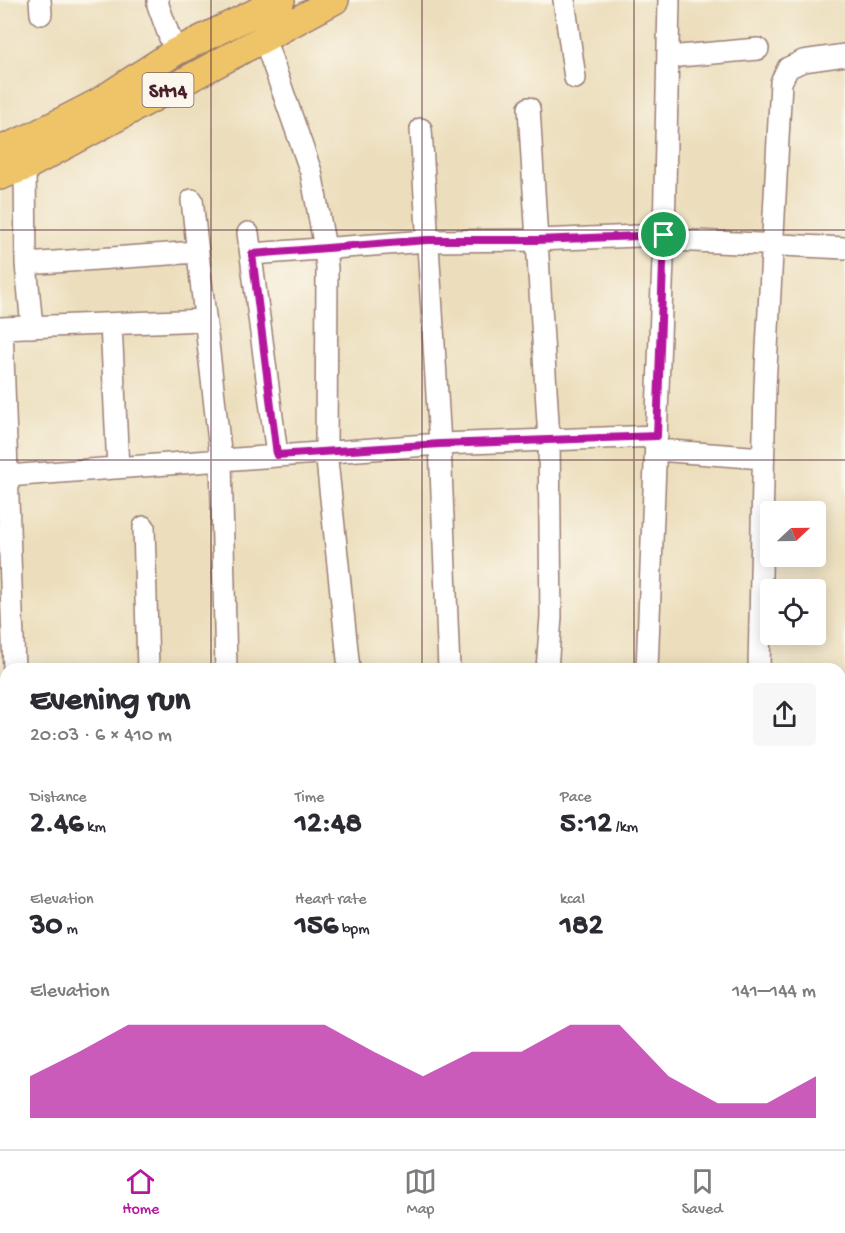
<!DOCTYPE html>
<html lang="en">
<head>
<meta charset="utf-8">
<style>
	:root { --surface:#fff; --page:#f7f7f7; --text:#2b2b33; --muted:#7c7c81; --line:#e1e1e2; --accent:#b5179e }
	body { margin:0; font-family:"Gochi Hand",sans-serif; background:var(--page); color:var(--text); height:100vh; display:flex; flex-direction:column; font-size:22px; white-space:nowrap }
	* { box-sizing:border-box; margin:0 }
	p { font-size:20px; color:var(--muted) }
	.icon { flex:none; width:33px; height:33px; fill:none; stroke:currentColor; stroke-width:2; stroke-linecap:round; stroke-linejoin:round }
	.map { position:relative; flex:1; overflow:hidden }
	.sheet { position:absolute; left:0px; top:663px; width:846px; height:486px; display:flex; flex-direction:column; background:var(--surface); border-radius:18px 18px 0 0; box-shadow:0 3px 15px #0003 }
	.sheet>* { flex:none }
	.needle { width:39px; rotate:68deg }
	.fabs { position:absolute; left:760px; top:501px; display:grid; gap:12px }
	.fabs a { display:grid; place-items:center; width:66px; height:66px; border-radius:6px; background:var(--surface); box-shadow:0 3px 15px #0003; font-size:30px }
	.pin { position:absolute; display:grid; place-items:center; width:51px; height:51px; color:#fff; margin:-26px; border:3px solid #fff; border-radius:50%; box-shadow:0 2px 6px #0007 }
	.round { display:grid; place-items:center; flex:none; width:63px; height:63px; border-radius:6px; background:var(--page) }
	.summary { display:flex; align-items:center; justify-content:space-between; height:102px; padding:0 30px }
	h1 { font-size:33px; font-weight:800; line-height:45px }
	.stats { display:grid; grid-template-columns:repeat(3,1fr); gap:9px; height:102px; padding:6px 30px }
	.stats div { display:grid; align-content:center }
	.stats b { font-size:30px; font-weight:800 }
	.stats small { font-size:16px; font-weight:400 }
	.stats p { font-size:16px }
	.chart { height:168px; padding:12px 30px }
	.chart p { display:flex; justify-content:space-between }
	.chart svg { width:100%; height:108px; margin-top:6px; fill:var(--accent); opacity:.7 }
	.dock { display:flex; justify-content:space-around; align-items:center; height:84px; border-top:2px solid var(--line); background:var(--surface); font-size:16px; color:var(--muted) }
	.dock a { display:grid; justify-items:center; gap:3px }
	.dock .active { color:var(--accent) }
	.map>svg:first-child { display:block }
</style>
</head>
<body>
<div class="map">
<svg width="845" height="1149" viewBox="0 0 845 1149">
	<rect width="100%" height="100%" fill="#fbf7ec"/>
	<filter id="ink" filterUnits="userSpaceOnUse"><feTurbulence type="fractalNoise" baseFrequency=".0167" numOctaves="2"/><feDisplacementMap in="SourceGraphic" scale="12" xChannelSelector="R" yChannelSelector="G"/><feConvolveMatrix kernelMatrix="1 2 1 2 8 2 1 2 1" color-interpolation-filters="sRGB"/></filter>
	<filter id="wash" filterUnits="userSpaceOnUse"><feTurbulence type="fractalNoise" baseFrequency=".008" numOctaves="4" result="noise"/><feDisplacementMap in="SourceGraphic" scale="24" xChannelSelector="R" yChannelSelector="G"/><feGaussianBlur stdDeviation="1.35" result="paint"/><feColorMatrix in="noise" values="0 0 0 0 0 0 0 0 0 0 0 0 0 0 0 0 0 1.4 0 .05"/><feComposite in="paint" operator="in"/></filter>
	<g filter="url(#wash)">
		<rect width="100%" height="100%" fill="#ecdebc"/>
	</g>
	<g filter="url(#ink)">
		<g fill="none" stroke-linecap="round" stroke-linejoin="round">
			<g stroke="#9b7e74" stroke-width="24">
				<path id="minor" d="M40,0L41,14
					M158,0V5L175,52
					M564,0L575,78
					M264,38L311,172L325,248L327,268L326,451L349,669
					M668,57L758,49
					M529,108L549,439L551,617L547,669
					M421,129L440,444L449,669
					M25,167L26,264L32,327
					M192,200L221,460L226,669
					M248,233L277,455
					M252,254L427,241L537,240L664,235L672,240L845,248
					M26,264L197,252
					M111,324L118,468
					M0,328L205,320
					M2,328L14,669
					M657,450L763,458
					M7,476L440,444L657,436
					M144,527L148,669
					M647,669L664,235L669,0
					M759,669L765,387L781,82L788,68L803,61L845,55
					M0,764L6,763
					M0,915H6
					M842,956L845,915
					M840,1128H845
					M0,1141H6
					M46,1143L172,1149
					M609,1143V1149
					M695,1143L696,1149
					M783,1143V1149
					M194,1149V1143
					M328,1149V1143
					M393,1149V1143
					M500,1149V1143"/>
			</g>
			<g stroke="#9b7e74" stroke-width="30">
				<path id="major" d="M0,150L33,136L97,103L175,52L281,0
					M0,176L25,167L335,0"/>
			</g>
			<use href="#minor" stroke="#fff" stroke-width="21"/>
			<use href="#major" stroke="#efc469" stroke-width="27"/>
		</g>
	</g>
	<g fill="none" stroke-linecap="round" stroke-linejoin="round" filter="url(#ink)">
		<g stroke="#fff" stroke-width="12">
			<path id="route" d="M664,235L657,436L440,444L277,455L252,254L427,240H537Z"/>
		</g>
		<use href="#route" stroke="#b5179e" stroke-width="8"/>
	</g>
	<path fill="none" stroke="#4a1f2b" stroke-width="1.5" stroke-opacity="0.55" d="M211,0V669M422,0V669M634,0V669M0,230H845M0,460H845M0,689H6M840,689H845M0,919H6M840,919H845M211,1143V1149M422,1143V1149M634,1143V1149"/>
	<g text-anchor="middle" stroke-width="4.5" stroke-linejoin="round" paint-order="stroke">
		<rect fill="#fbf7ec" stroke="#7f6065" stroke-width="1.5" x="142.5" y="73" width="51" height="34" rx="4.5"/>
		<g font-size="20" font-weight="bold" fill="#4a1f2b">
			<text x="168" y="97">SH14</text>
		</g>
	</g>
</svg>
<div class="fabs">
<a><svg class="needle" viewBox="-14 -14 28 28"><path d="M0-13l5 13h-10z" fill="#e53935"/><path d="M0 13l5-13h-10z" fill="#7c7c81"/></svg></a>
<a><svg class="icon" aria-label="locate" viewBox="0 0 24 24"><circle cx="12" cy="12" r="6"/><path d="M12 2v4M12 18v4M2 12h4M18 12h4"/></svg></a>
</div>
<div class="pin" style="left:664px;top:235px;background:#1e9e55"><svg class="icon" aria-label="arrive" viewBox="0 0 24 24"><path d="M6 21V4h12l-3 4 3 4H6"/></svg></div>
<section class="sheet">
<div class="summary"><div><h1>Evening run</h1><p>20:03 · 6 × 410 m</p></div><a class="round"><svg class="icon" aria-label="share" viewBox="0 0 24 24"><path d="M12 15V3M7 8l5-5 5 5M5 13v7h14v-7"/></svg></a></div>
<div class="stats">
<div><p>Distance</p><b>2.46<small> km</small></b></div>
<div><p>Time</p><b>12:48</b></div>
<div><p>Pace</p><b>5:12<small> /km</small></b></div>
</div>
<div class="stats">
<div><p>Elevation</p><b>30<small> m</small></b></div>
<div><p>Heart rate</p><b>156<small> bpm</small></b></div>
<div><p>kcal</p><b>182</b></div>
</div>
<div class="chart"><p><span>Elevation</span>141–144 m</p>
<svg viewBox="0 0 160 44" preserveAspectRatio="none"><path d="M0 44V27L10 17L20 6L30 6L40 6L50 6L60 6L70 17L80 27L90 17L100 17L110 6L120 6L130 27L140 38L150 38L160 27V44z"/></svg>
</div>
</section>
</div>
<nav class="dock">
<a class="active"><svg class="icon" aria-label="home" viewBox="0 0 24 24"><path d="M3 11l9-7 9 7M6 9v11h12V9"/></svg>Home</a>
<a><svg class="icon" aria-label="map" viewBox="0 0 24 24"><path d="M3 6l6-2 6 2 6-2v14l-6 2-6-2-6 2zM9 4v14M15 6v14"/></svg>Map</a>
<a><svg class="icon" aria-label="saved" viewBox="0 0 24 24"><path d="M7 4h10v16l-5-4-5 4z"/></svg>Saved</a>
</nav>
</body>
</html>
